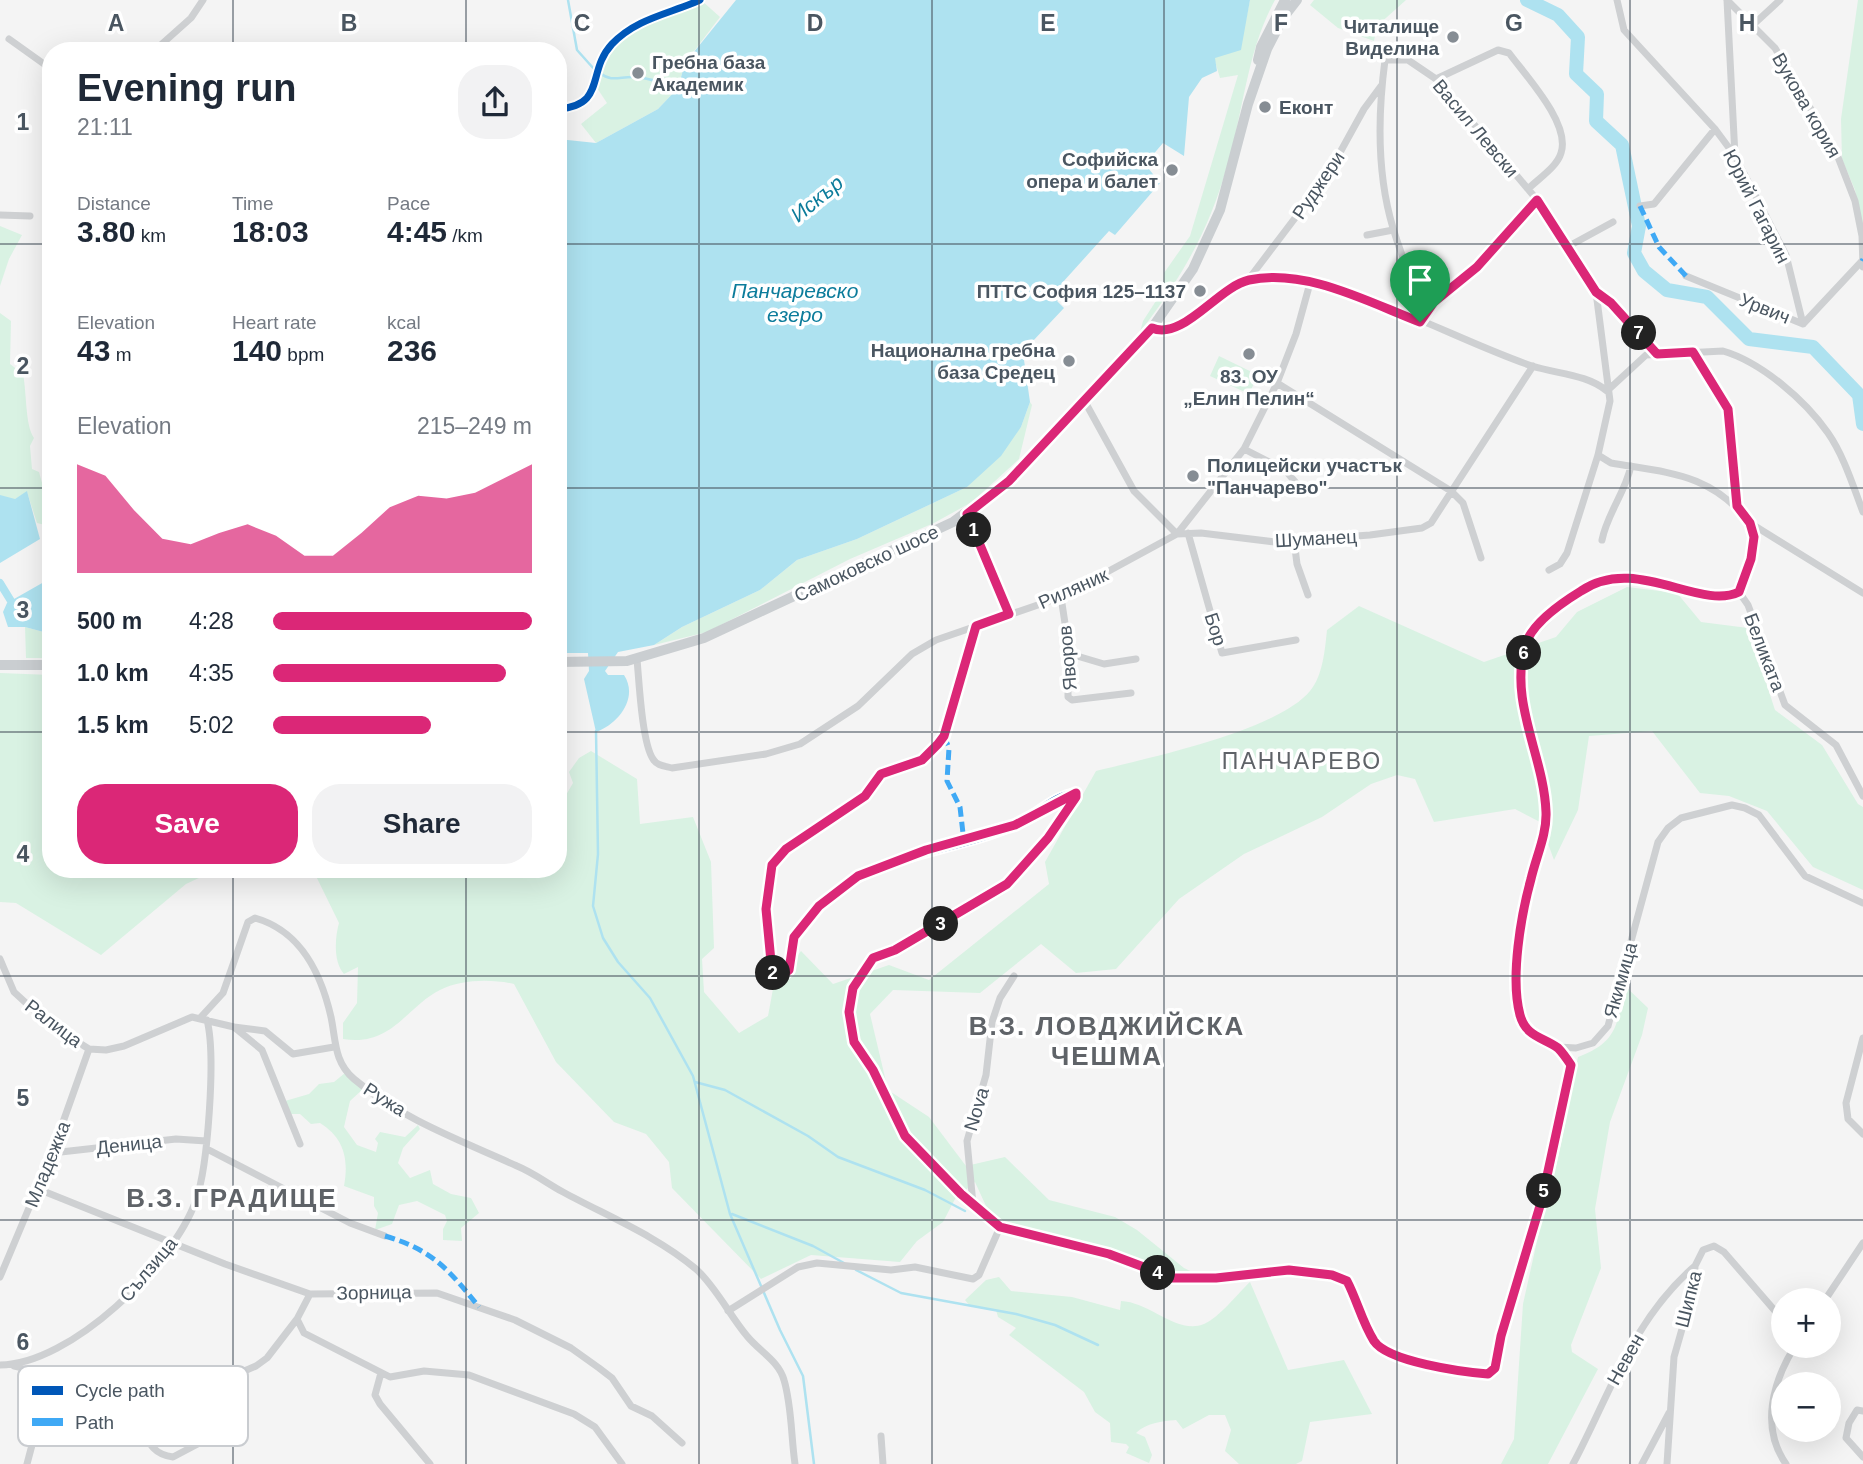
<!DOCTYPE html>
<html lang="en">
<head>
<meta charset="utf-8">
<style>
	:root { --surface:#fff; --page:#f2f2f3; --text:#1f2937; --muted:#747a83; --accent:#db2777 }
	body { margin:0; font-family:Helvetica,sans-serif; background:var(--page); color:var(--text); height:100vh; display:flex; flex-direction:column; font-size:26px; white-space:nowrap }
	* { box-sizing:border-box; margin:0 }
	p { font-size:23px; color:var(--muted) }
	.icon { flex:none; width:38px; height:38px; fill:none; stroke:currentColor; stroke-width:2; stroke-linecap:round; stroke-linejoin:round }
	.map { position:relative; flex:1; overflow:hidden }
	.panel { position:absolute; left:42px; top:42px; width:525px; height:836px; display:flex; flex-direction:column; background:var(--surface); border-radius:28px; box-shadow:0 7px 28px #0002 }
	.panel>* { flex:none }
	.fabs { position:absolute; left:1771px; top:1288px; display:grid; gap:14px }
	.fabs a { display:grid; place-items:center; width:70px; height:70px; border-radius:50%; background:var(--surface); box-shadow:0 7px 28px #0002; font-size:35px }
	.pin { position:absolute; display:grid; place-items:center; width:60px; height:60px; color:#fff; margin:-72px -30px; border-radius:50% 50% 50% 0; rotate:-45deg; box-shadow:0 0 7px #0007 }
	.pin .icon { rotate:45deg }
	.km { position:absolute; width:35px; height:35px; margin:-18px; border-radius:50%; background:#222; color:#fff; font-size:19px; line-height:35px; text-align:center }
	.round { display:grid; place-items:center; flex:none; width:74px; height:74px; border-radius:28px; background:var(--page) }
	.overview { display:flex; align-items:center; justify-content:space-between; height:119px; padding:0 35px }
	h1 { font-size:38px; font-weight:600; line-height:52px }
	.metrics { display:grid; grid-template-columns:repeat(3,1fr); gap:10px; height:119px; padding:7px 35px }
	.metrics div { display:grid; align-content:center }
	.metrics b { font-size:30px; font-weight:600 }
	.metrics small { font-size:19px; font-weight:400 }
	.metrics p { font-size:19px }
	.chart { height:196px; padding:14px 35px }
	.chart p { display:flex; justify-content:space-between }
	.chart svg { width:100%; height:126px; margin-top:7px; fill:var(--accent); opacity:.7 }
	.button { display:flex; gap:14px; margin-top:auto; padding:14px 35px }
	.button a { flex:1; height:80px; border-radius:28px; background:var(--accent); color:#fff; font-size:28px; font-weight:600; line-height:80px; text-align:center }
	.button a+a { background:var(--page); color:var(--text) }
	ul { padding:0 35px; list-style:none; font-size:23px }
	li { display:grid; grid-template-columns:112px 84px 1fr; align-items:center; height:52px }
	li i { height:18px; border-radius:9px; background:var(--accent) }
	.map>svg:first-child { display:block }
</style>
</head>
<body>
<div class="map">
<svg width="1863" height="1464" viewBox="0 0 1863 1464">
	<rect width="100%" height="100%" fill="#f4f4f4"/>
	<path fill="#d9f2e3" d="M690,0H701L720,17L685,63L678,88L658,109L596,143L581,124L607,103L593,82C597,30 648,14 690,0Z
		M1250,0H1275C1247,51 1244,108 1228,163C1209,231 1182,277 1140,332L1143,321L1163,290L1164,273L1190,236L1238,75L1220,78L1214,58L1246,20Z
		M1314,0H1406L1377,26L1374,41L1338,28L1310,5Z
		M1858,0H1863V232L1855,190L1842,159L1841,119Z
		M0,226L22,235L9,259L0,286Z
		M0,313L11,321L10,364L23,374C27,394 25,425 34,438L30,446L32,469L39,472L49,508L45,525L37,523L27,492L0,508Z
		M1219,356L1258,375L1249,394L1210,376Z
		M1030,402L1032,405L1019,459L972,502L934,523L850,559L707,632L654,645L682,627L760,590L797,560L857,539L967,487L1021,427Z
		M1627,587L1677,593L1701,622L1748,628L1775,710L1822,745L1858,804L1863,807V890L1813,867L1767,811L1729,796L1700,793L1652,731L1589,736L1578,810L1554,860L1540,822L1515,809L1434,822L1415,779L1397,775L1371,784L1322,817L1244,854L1179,899L1116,969L1076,973L1041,944L980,993L893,990L870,1014L888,1090L929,1117L966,1166L1005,1157L1049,1200L1115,1217L1137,1230L1184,1268L1203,1277L1174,1275L1001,1225L986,1206L975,1182L955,1199L943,1222L917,1241L900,1262L811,1255L761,1279L672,1188L669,1162L646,1134L614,1122L556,1062L514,984C492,979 461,979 440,990C406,1007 392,1047 343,1039V1023L357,1003L358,967L344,974C333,962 335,937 339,923L313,870H558V798L566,795L573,783L569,772L579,758L591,751L637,779L640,824L693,817L711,862L714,948L702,959L704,992L739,1033L768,1016L773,989L801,951L833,984L889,965L929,980L1049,884L1045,862L1096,771C1148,758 1277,731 1310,691C1323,676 1325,649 1327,630L1359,606L1484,662L1556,637L1577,612Z
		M25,627L51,634V658H26Z
		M0,673L51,675V870H216L186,884L101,955L16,903L0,902Z
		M1626,987L1648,1008L1642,1035L1610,1122L1595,1209L1601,1268L1571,1345L1572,1352L1598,1369L1548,1464H1501L1514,1439L1523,1304L1578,1057C1618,1042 1616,1025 1626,987Z
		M345,1073L363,1089L350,1101L344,1127L357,1145L376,1152L378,1143L375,1139L380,1132L405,1137L418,1125L420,1129L403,1148L398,1163L410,1178L430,1170L433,1184L451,1194L471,1198L479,1213L461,1228L462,1241L443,1240V1229L447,1221L445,1215L417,1201L399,1205L392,1224L375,1230L378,1213L374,1206V1197L344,1186C349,1159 344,1138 320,1123L311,1124L300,1114H289L285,1101L309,1094L319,1084L334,1082Z
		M999,1277L1011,1291L1072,1297L1120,1310L1121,1301C1150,1302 1177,1335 1204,1324C1220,1317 1237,1294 1250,1282L1288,1370L1344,1360L1372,1414L1310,1422L1302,1461L1296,1464H1239L1225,1451L1231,1430L1225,1415H1209L1183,1429L1176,1420C1162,1421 1146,1423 1136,1433L1145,1437L1152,1455L1149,1463L1126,1453L1129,1447L1126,1444L1111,1442L1110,1423L1095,1412L1084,1392L1009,1335L1016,1328L998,1317L996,1310L970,1306L965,1300L986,1280Z"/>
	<path fill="#aee2f0" d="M736,0H1250L1241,50L1215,58L1217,71L1202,78L1189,97L1184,156L1163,143L1145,164L1160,183L1115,235L1109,231L1063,282L1068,288L1057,301L1064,308L1032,342L1024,360L1030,402L1021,427L1001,456L967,487L857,539L797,560L760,590L682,627L654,645L618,652L605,671L608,675H624C639,698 618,724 596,732L584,679L589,671L588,653H561L558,642V139L596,143L658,109L678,88L685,63Z
		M27,491L40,539L0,563V495L15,499Z
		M51,578V634L25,627H8L3,612L7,603Z"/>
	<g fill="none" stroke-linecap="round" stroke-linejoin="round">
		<path stroke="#aee2f0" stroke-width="2.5" d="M568,0L577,50L594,69
			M600,73C611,82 619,77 632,77C648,77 665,84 680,89
			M596,731L598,854L593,906L603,938L618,962L650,998L693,1076L730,1214L780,1330L803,1376L814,1464
			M695,1082L725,1090L808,1136L838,1157L925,1190L965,1211
			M732,1214L813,1246L844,1263
			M856,1270L901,1293L1016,1314L1055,1325L1098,1345"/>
		<path stroke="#aee2f0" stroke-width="8" d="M0,583L11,601"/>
		<path stroke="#aee2f0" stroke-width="14" d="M1527,0L1558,15L1578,37L1576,74L1597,94L1596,121L1622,145L1639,226L1634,253L1644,271L1667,290L1707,297L1749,339L1813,347L1859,395L1863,424"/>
		<path stroke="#ced0d2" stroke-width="7" d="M1617,0L1624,30L1715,129L1735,156L1786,255L1803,324
			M1727,0L1775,48L1836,152L1855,201L1862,236L1863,267
			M1727,0L1735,156
			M1754,24L1780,0
			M9,39L51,69
			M154,51L191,18L203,0
			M1436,79L1498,50L1509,53C1526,76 1571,124 1561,153C1557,167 1538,179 1528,189
			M1640,206L1654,204L1715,129
			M0,215L30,216
			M1367,235L1393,230
			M1569,246L1613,222
			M1686,276L1803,324L1862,261
			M1248,280L1327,176L1364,109L1381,86
			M1596,292L1657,353
			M1420,321L1434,302L1477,267L1537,200
			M1420,322C1417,289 1402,259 1393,228C1377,175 1378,113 1385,60H1408L1436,79L1548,213L1596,292L1610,401L1598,455L1567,553L1560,564L1549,570
			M1152,328C1185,342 1219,282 1254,280C1351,276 1442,335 1532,366C1557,374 1587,374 1607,391
			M1693,352L1728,409L1737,506
			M1277,383L1451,491L1463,503L1481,558
			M1607,391L1646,355L1723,351C1761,362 1805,400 1828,433C1844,456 1853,486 1863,512
			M1084,400L1134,491L1177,534L1201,533L1275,542L1370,535L1422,528L1431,523L1533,366
			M1244,449L1285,470L1297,484
			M1598,455L1611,463C1669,473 1711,473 1750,523L1863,593
			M967,514L1009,614
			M1188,533L1222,653L1296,640
			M1294,540L1297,564L1308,595
			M1602,540C1607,514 1625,493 1631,466
			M1739,592L1718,596L1630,578L1599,581L1565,602L1525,643L1522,699L1545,795L1547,815L1523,912L1516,991L1519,1011L1530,1032L1557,1047L1576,1048L1593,1043L1608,1026L1658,842L1668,828L1681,818L1732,805L1745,808L1759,815L1805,876L1863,903
			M1739,592L1748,605L1785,705L1836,745L1863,796
			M1739,592C1747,569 1756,548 1750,523
			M1061,597L1068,643V697L1072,700L1131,693
			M976,626L944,736L938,745L922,760L881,774L865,796L786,849L772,865L766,909L772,972L779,978C795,971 788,948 796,935C802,926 811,914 819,906C875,852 949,855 1015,825C1035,816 1054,794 1076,793V797L1048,838L1007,884L895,950L873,958L853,988L849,1012L854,1042L873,1070L905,1136L961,1194L1000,1227L1109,1254L1173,1278H1216L1289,1270L1332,1275L1347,1281C1356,1301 1362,1322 1374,1341C1388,1362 1463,1372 1488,1373L1495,1368C1506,1312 1525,1257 1541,1202C1554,1157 1562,1110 1571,1065L1557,1047
			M1067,653L1104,664L1136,659
			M637,659C639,681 642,743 653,759C657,766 665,766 672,768L766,754L800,744L858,706L912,654L936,640L1061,597L1177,534L1244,449L1277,383L1296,334L1310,283
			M0,959L14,992L49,1024L89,1049L106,1050L124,1046L192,1017L234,1027L262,1050L300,1144
			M200,1018L223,993L248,922L255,918C301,931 321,973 331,1017C336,1041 334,1062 354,1079C401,1119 462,1141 517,1166C534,1173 548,1184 563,1192C607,1216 657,1236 696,1269C716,1287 730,1316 747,1336C759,1351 779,1361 784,1380C792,1407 791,1437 795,1464
			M234,1027L265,1031L293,1054L334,1047
			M1863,1038L1846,1103L1848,1119L1863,1134
			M207,1149L350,1223L385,1236
			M52,1153L176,1139L206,1141
			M38,1189L225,1264L310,1294L437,1293L515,1320L571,1348L599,1368L612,1378L631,1406L652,1416L682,1443
			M973,1204L967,1141L986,1075L992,1022L1000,998L1014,976
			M0,1277L52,1153L89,1049
			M310,1294L297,1319L304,1333L390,1377L424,1371L469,1375L574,1414L595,1427L622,1464
			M1825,1300L1863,1243
			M728,1311L798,1267L817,1263L891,1270L915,1267L973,1279L979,1275L1000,1227
			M0,1365C70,1365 174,1264 196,1200C208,1166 216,1055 207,1020
			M14,1366C45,1371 63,1403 91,1415C116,1425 229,1378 256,1366L267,1358L297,1319
			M381,1373L375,1395L380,1404L430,1464
			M1863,1411L1857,1410L1849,1423L1846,1438L1863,1457
			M130,1412C149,1426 142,1453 173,1457L245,1419
			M881,1436L883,1464
			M27,1464L32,1445
			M1573,1464C1610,1394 1633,1319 1695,1266
			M1642,1464L1669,1413
			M1667,1464L1674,1357L1694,1287L1695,1266L1703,1250L1714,1246L1724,1252L1783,1320
			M1786,1464C1760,1427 1773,1381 1795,1346"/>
		<path stroke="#caced1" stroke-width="10" d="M1258,60L1261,47L1285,0
			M558,662L627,661L704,638L953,522L1008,481L1152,328L1193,269L1220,210L1248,104L1267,49L1283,18L1297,0
			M0,665H51"/>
		<path stroke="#3fa9f5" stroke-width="5" stroke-dasharray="10 5" stroke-linecap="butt" d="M1640,206L1659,247L1686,276
			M1862,261L1863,259
			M944,736L949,748L947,781L960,807L964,842
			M385,1236C433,1250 449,1270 479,1307"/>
		<g stroke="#fff" stroke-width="11">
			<path id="cycleway" d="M558,109C607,105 586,72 612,44C637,18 669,14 700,0
				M976,626L944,736L938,745L922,760L881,774L865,796L786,849L772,865L766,909L772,972L779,978C795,971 788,948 796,935C802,926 811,914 819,906C875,852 949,855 1015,825C1035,816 1054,794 1076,793V797L1048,838L1007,884L895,950L873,958L853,988L849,1012L854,1042L873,1070L905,1136L961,1194L1000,1227L1109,1254L1173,1278H1216L1289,1270L1332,1275L1347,1281C1356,1301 1362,1322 1374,1341C1388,1362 1463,1372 1488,1373L1495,1368C1506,1312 1525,1257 1541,1202C1554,1157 1562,1110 1571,1065L1557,1047"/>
		</g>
		<use href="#cycleway" stroke="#0057b8" stroke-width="7"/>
	</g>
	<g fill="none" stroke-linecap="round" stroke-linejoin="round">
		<g stroke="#fff" stroke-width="14">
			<path id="route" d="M1537,200L1596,292L1611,303L1657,354L1693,352L1728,409L1737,506L1750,523L1754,537L1751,559L1739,592C1699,611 1635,554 1581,591C1563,602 1531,624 1525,646C1509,703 1544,756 1546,812C1547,834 1536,857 1531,879C1521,915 1510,978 1520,1015C1526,1037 1543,1037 1558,1048C1563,1053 1567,1059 1571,1065L1542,1199L1501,1336L1495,1368L1488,1374C1463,1372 1388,1362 1374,1341C1362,1322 1357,1300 1347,1281L1332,1275L1289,1270L1216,1278H1173L1109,1254L1000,1227L961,1194L905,1136L873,1070L854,1042L849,1012L853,988L873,958L895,950L1007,884L1048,838L1076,797V793L1015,825L926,850L858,876L819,906L794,937L789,970L779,978L772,972L766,909L772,865L786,849L865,796L881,774L922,760L938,744L944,736L976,626L1009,614L967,514L1009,481L1152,328C1183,341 1218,287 1249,280C1306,268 1368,302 1420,322L1434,302L1477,267Z"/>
		</g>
		<use href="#route" stroke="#db2777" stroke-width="9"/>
	</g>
	<path fill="none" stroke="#4a5661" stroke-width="2" stroke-opacity="0.55" d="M233,0V51M466,0V51M699,0V1464M932,0V1464M1164,0V1464M1397,0V1464M1630,0V1464M0,244H51M558,244H1863M0,488H51M558,488H1863M0,732H51M558,732H1863M233,870V1464M466,870V1464M0,976H1863M0,1220H1863"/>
	<g fill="#868d94" stroke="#fff" stroke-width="2.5">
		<circle cx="1453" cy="37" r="7"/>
		<circle cx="638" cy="73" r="7"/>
		<circle cx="1265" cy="107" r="7"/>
		<circle cx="1172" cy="170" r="7"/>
		<circle cx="1200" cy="291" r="7"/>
		<circle cx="1249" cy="354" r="7"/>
		<circle cx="1069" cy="361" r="7"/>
		<circle cx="1193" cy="476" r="7"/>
	</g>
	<g text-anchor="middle" stroke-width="7" stroke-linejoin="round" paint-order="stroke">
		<g font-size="19" font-weight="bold" fill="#4a5661" stroke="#fff" text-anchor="end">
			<text x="1439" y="33">Читалище<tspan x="1439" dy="22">Виделина</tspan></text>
			<text x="652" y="69" text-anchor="start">Гребна база<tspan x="652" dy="22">Академик</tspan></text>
			<text x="1279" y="114" text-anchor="start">Еконт</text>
			<text x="1158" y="166">Софийска<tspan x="1158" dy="22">опера и балет</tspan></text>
			<text x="1186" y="298">ПТТС София 125–1137</text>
			<text x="1055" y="357">Национална гребна<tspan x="1055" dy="22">база Средец</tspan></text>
			<text x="1249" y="383" text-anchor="middle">83. ОУ<tspan x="1249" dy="22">„Елин Пелин“</tspan></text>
			<text x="1207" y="472" text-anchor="start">Полицейски участък<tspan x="1207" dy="22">"Панчарево"</tspan></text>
		</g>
		<g font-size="19" fill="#4a5661" stroke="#fff">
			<text transform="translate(1807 105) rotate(60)" y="7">Вукова кория</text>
			<text transform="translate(1476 128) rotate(50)" y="7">Васил Левски</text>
			<text transform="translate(1318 185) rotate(-56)" y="7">Руджери</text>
			<text transform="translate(1757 206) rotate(63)" y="7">Юрий Гагарин</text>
			<text transform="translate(1765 308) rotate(22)" y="7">Урвич</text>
			<text transform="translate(1316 538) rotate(-3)" y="7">Шуманец</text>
			<text transform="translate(866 563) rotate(-25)" y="7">Самоковско шосе</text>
			<text transform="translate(1073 588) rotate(-24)" y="7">Риляник</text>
			<text transform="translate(1216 629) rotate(72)" y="7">Бор</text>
			<text transform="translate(1765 652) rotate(69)" y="7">Беликата</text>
			<text transform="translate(1067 658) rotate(-95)" y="7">Яворов</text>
			<text transform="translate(1620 980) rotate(-74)" y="7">Якимица</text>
			<text transform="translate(54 1023) rotate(37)" y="7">Ралица</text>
			<text transform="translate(385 1099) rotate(32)" y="7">Ружа</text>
			<text transform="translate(976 1109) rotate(-73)" y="7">Nova</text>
			<text transform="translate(129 1144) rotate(-6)" y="7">Деница</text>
			<text transform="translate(47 1164) rotate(-68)" y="7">Младежка</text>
			<text transform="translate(148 1269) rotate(-50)" y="7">Сълзица</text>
			<text transform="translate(374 1292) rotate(-1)" y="7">Зорница</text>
			<text transform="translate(1688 1299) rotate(-76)" y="7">Шипка</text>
			<text transform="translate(1625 1359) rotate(-61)" y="7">Невен</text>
		</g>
		<g font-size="21" font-style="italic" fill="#0c7c9b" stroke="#fff">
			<text transform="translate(817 199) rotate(-39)" y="7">Искър</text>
			<text x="795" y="298">Панчаревско<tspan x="795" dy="24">езеро</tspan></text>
		</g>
		<g font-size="23" letter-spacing="2" fill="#5f6368" stroke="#fff">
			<text x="1302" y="769">ПАНЧАРЕВО</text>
		</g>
		<g font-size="26" font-weight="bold" letter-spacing="2" fill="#5f6368" stroke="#fff">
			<text x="1107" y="1035">В.З. ЛОВДЖИЙСКА<tspan x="1107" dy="30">ЧЕШМА</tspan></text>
			<text x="232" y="1207">В.З. ГРАДИЩЕ</text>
		</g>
	</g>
	<rect x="18" y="1366" width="230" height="80" rx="10" fill="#fff" stroke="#c9ccd0" stroke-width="2"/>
	<rect x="32" y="1386" width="31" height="9" fill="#0057b8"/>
	<rect x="32" y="1418" width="31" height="8" fill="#3fa9f5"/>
	<g font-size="19" fill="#4a5661">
		<text x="75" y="1397">Cycle path</text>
		<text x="75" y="1429">Path</text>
	</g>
	<g font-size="23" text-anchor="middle" font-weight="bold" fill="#4a5661" stroke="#fff" stroke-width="7" stroke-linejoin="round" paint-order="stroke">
		<text x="116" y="31">A</text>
		<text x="349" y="31">B</text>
		<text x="582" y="31">C</text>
		<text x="815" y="31">D</text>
		<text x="1048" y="31">E</text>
		<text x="1281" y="31">F</text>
		<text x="1514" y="31">G</text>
		<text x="1747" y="31">H</text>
		<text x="23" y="130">1</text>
		<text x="23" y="374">2</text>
		<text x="23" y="618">3</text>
		<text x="23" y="862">4</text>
		<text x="23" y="1106">5</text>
		<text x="23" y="1350">6</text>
	</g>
</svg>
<div class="fabs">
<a>+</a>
<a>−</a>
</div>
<div class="pin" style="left:1420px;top:322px;background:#1e9e55"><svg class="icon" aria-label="arrive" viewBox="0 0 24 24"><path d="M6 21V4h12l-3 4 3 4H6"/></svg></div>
<b class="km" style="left:974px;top:530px">1</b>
<b class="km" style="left:773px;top:973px">2</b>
<b class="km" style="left:941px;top:924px">3</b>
<b class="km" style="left:1158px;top:1273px">4</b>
<b class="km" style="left:1544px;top:1191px">5</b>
<b class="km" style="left:1524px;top:653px">6</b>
<b class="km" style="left:1639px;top:333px">7</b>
<section class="panel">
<div class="overview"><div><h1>Evening run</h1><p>21:11</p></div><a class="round"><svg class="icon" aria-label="share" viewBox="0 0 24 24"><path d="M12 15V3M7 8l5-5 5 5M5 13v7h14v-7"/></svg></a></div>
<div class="metrics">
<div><p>Distance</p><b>3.80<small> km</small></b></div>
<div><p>Time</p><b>18:03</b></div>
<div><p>Pace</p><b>4:45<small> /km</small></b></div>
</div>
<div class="metrics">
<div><p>Elevation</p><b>43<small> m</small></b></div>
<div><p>Heart rate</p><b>140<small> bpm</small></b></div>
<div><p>kcal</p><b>236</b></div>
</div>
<div class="chart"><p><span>Elevation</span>215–249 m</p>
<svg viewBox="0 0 160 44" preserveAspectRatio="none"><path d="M0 44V6L10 10L20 22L30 32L40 34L50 30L60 27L70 31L80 38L90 38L100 30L110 21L120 17L130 18L140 16L150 11L160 6V44z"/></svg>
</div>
<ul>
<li><b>500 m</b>4:28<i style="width:100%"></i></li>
<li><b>1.0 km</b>4:35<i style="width:90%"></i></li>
<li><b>1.5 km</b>5:02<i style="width:61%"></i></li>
</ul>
<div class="button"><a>Save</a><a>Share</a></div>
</section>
</div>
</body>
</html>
